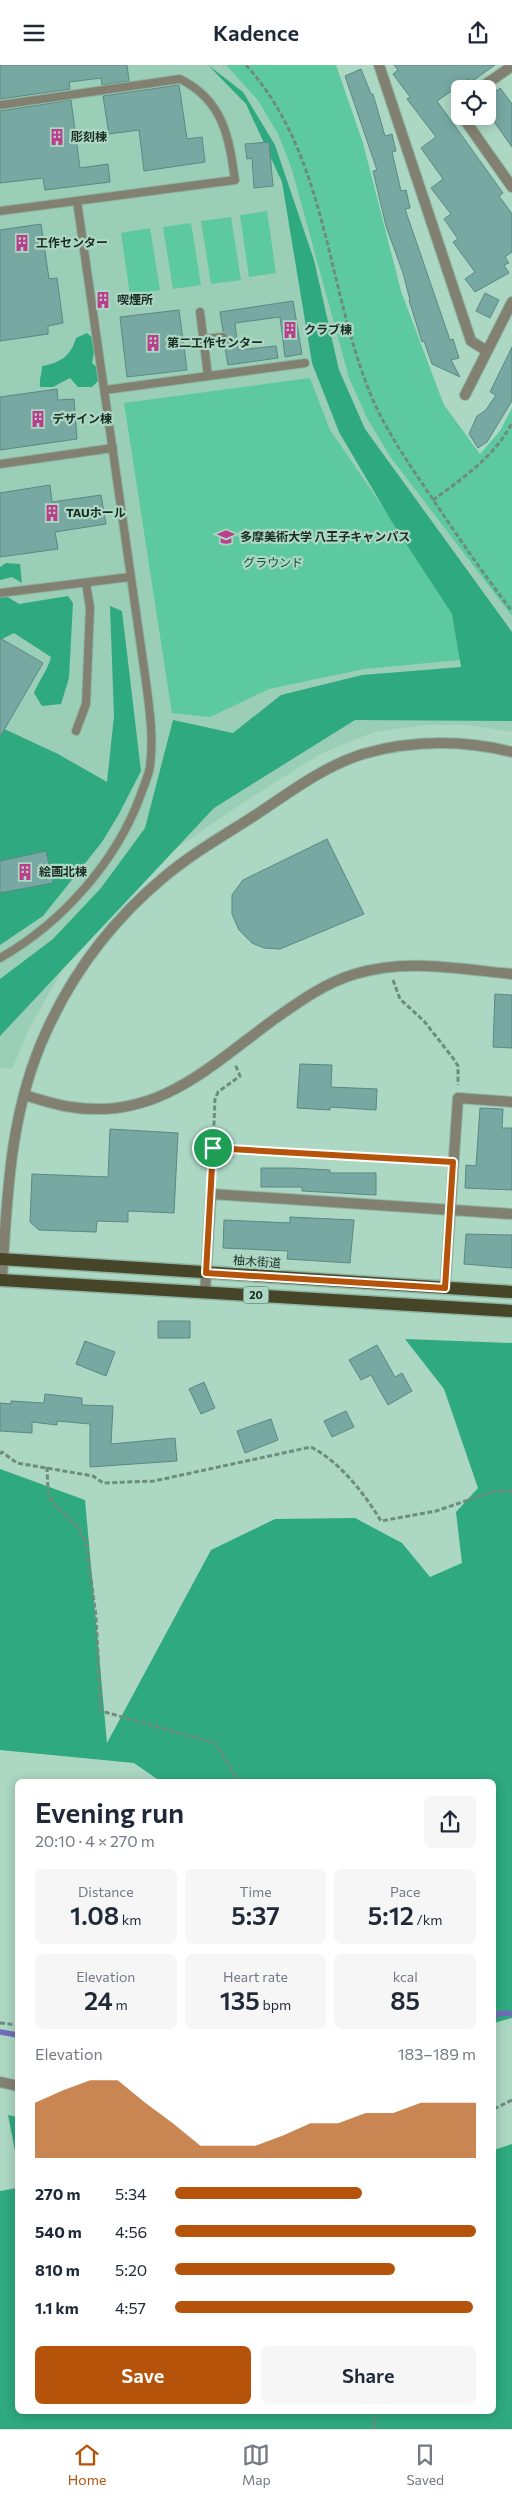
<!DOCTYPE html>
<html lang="en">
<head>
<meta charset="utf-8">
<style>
	:root { --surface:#fff; --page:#f6f6f7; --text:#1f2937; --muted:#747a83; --line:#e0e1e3; --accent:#b45309 }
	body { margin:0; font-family:Commissioner,"Noto Sans JP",sans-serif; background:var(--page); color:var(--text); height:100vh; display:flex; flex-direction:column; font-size:19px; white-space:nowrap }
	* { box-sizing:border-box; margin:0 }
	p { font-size:16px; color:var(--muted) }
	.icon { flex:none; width:28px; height:28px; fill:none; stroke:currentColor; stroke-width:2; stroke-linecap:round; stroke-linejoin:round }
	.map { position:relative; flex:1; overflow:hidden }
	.side { position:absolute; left:15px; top:1714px; width:481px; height:635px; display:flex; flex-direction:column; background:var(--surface); border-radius:8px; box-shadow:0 2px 12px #0003 }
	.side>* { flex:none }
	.buttons { position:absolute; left:451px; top:15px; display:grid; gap:10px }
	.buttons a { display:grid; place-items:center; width:45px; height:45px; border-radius:8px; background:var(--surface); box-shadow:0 2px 12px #0003; font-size:25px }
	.pin { position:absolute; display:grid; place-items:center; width:42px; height:42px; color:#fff; margin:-21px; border:2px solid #fff; border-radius:50%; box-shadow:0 1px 5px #0007 }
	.round { display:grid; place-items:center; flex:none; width:52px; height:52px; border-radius:8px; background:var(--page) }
	.head { display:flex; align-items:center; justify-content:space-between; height:85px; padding:0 20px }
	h1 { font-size:28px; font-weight:600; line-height:38px }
	.stats { display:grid; grid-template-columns:repeat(3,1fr); gap:8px; height:85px; padding:5px 20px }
	.stats div { display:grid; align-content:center; border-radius:8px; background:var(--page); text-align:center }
	.stats b { font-size:25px; font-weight:600 }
	.stats small { font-size:14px; font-weight:400 }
	.stats p { font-size:14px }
	.chart { height:140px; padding:10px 20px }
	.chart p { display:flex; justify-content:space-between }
	.chart svg { width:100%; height:90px; margin-top:5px; fill:var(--accent); opacity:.7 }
	.cta { display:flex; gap:10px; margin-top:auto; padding:10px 20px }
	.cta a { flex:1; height:58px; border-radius:8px; background:var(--accent); color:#fff; font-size:20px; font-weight:600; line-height:58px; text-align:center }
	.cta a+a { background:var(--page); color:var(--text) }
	ul { padding:0 20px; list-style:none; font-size:16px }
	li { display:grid; grid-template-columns:80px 60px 1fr; align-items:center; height:38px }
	li i { height:12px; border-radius:6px; background:var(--accent) }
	header { display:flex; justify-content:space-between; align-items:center; height:65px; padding:0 20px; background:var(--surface); font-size:22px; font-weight:600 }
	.menu { display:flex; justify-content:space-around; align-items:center; height:70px; border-top:1px solid var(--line); background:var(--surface); font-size:14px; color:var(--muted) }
	.menu a { display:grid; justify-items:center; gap:2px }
	.menu .selected { color:var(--accent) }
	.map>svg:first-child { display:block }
</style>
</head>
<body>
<header><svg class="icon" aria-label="menu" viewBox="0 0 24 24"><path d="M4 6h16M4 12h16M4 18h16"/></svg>Kadence<svg class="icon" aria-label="share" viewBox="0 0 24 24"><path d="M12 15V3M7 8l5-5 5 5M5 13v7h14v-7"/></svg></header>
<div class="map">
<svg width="512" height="2364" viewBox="0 0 512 2364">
	<rect width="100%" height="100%" fill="#abd7c3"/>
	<path fill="#9aceb7" d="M0,0H226L231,4L257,34L278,69L292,105L349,313L367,353L391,393L512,551V667L469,660H426L374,667L322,688L244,737L165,791L70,891L29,964L12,1004L0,1003Z"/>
	<path fill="#5dc9a0" d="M226,0H336L363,78L401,226L444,340L480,389L500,366L512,343V551L391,393L367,353L349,313L292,105L278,69L257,34Z
		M267,146L276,208L249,212L240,150Z
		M231,152L241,215L211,219L201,156Z
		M191,158L201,220L173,224L163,162Z
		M150,163L160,225L130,230L121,168Z
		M310,313L330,365L468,566L460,595L364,604L269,624L210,652L172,648L124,338Z"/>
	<path fill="#2fa980" d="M208,0L243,27L275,80L314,195L339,305L365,364L512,567V656L355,655L214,743L0,971V914L53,874L101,823L145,763L173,655L233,668L281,630L362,610L461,602L452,549L392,457L339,367L312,298L282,117L246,39Z
		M87,268L96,276L92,298L99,304L100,314L92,322H78L70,313L53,322H40C39,314 42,309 42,301C60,298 71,291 76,273Z
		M6,498L20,499L22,518L12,512L0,515V502Z
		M3,529L19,539L68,531L73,538L69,613L61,639L42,641L34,628C39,615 48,605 51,592L14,568L0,575V530Z
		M110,541L122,546L141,706L119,749L102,777L43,851L0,880V662L58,689L107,717L114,651Z
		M405,1274L512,1278V1953L494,1958V1716H160L134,1698L0,1685V1404L85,1435L107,1678L211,1485L275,1454L355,1453L402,1478L430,1512L462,1498L456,1447L478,1423L444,1324Z
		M8,2050L17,2052V2096Z
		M512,2079V2364H0V2126L17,2123L18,2346H494V2085Z"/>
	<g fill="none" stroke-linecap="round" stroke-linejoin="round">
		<path stroke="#706eb6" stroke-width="5.5" d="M494,1951L502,1948L512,1949
			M0,1967L18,1970"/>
	</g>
	<path fill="#78a8a2" stroke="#598983" d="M0,0H127L129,16L102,20L101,13L69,17L70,24L0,34Z
		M394,0H495L471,17L469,14L437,36L503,128L499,131L512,149V187L505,192L509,198L504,200L509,208L475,227L465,214L475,207L453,177L458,174L444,154L451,149L431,123L443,114L421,83L436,72L407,34L410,32L393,9L398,5Z
		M361,4L371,29H373L385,71L392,69L396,86L392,87L401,126L406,125L410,143L405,144L450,275L453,274L459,293L451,295L460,312L432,299L424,276L422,277L409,235H410L403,208L386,161L373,106L377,105L345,11Z
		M179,20L187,74L202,72L205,97L144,106L139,65L109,69L103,31Z
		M494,22L497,26L500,23L512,39V82L488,48V26Z
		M71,35L80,103L108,99L110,117L45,125L43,113L0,118V46Z
		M269,77L273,121L254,123L252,93L247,94L245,79Z
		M41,159L49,214L57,213L63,258L48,261V269L0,276V165Z
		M485,228L499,235L490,253L476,246Z
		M293,236L302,289L285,292L280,252L235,258L238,285L276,281L278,293L228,300L224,277L228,271L223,266L220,247Z
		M179,245L187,305L127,312L120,252Z
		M512,282V336L487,377L478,383L469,369L477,351L486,345L496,330L490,327Z
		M57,324L58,335L74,334L77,374L0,385V332Z
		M50,420L52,437L101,430L106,459L55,467L58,484L0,492V428Z
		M0,573L43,598L0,672Z
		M327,774L364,849L280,884L264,883L252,878L239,865L232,849V830L243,815Z
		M46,786L53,818L0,828V796Z
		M495,929L512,930V983L493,982Z
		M300,999L332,1000L331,1022L377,1024L376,1045L330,1042V1045L297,1043Z
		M480,1043L503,1044L502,1063H512V1125L465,1123L466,1100L476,1101Z
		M110,1064L178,1068L174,1148L128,1146V1157L97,1156L96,1167L39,1165L30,1157L32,1109L108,1112Z
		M261,1103H292L330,1105V1108H376V1130L302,1126V1122H261Z
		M290,1152L354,1155L350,1198L287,1194L288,1186L223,1183L224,1155L290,1158Z
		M466,1169L512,1170V1203L464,1199Z
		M158,1256H190V1273H158Z
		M85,1276L115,1287L106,1311L76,1299Z
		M377,1280L395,1312L402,1308L412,1326L388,1340L371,1310L361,1315L349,1295Z
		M204,1317L215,1343L201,1349L189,1324Z
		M45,1329L82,1333V1340L113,1341L111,1379L175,1373L177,1396L90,1402V1359L57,1356V1360L32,1357V1368L0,1366V1338L11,1339V1336L44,1338Z
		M346,1346L354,1362L332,1372L324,1356Z
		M271,1354L278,1375L245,1388L237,1366Z"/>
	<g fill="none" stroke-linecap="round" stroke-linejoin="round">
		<g stroke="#8eb5a3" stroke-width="10">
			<path id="service" d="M0,40L180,14C223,35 229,72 235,115L0,146
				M200,247L208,311
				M203,274L223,272
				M105,325L305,298
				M0,399L113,383
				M0,528L130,512
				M76,666L86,639L90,543L86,518
				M0,893C62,858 117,796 141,729C144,720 149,710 150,701C154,670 149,640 145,610L77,136"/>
		</g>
		<g stroke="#8eb5a3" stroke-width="12">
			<path id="minor" d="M379,0L471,276L487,286
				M479,24L512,1
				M462,51L512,122
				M465,330L512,237
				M445,1223L458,1033L512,1037
				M205,1227L211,1129L512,1149
				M0,2017L18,2021"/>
		</g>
		<g stroke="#8eb5a3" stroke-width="12">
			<path id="tertiary" d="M24,1030C39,1034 55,1040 71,1042C158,1056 211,1000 276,953C300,936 325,918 355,909C406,893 459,904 512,909
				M2,1215C7,1129 10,1044 47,965C74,906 114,854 163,813C191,789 223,771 254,751C289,728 322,702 363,689C412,675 463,675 512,687"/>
		</g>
		<g stroke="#8eb5a3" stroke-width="15">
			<path id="primary" d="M0,1194L512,1227
				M0,1215L512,1246"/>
		</g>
		<path stroke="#6c8d7e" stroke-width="3" stroke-dasharray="5 2.5" stroke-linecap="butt" d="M246,0C329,92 326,226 373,335C389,371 412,403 434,436C459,473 484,510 512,546
			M433,435C462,414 495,391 512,358
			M393,915L400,934L424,956L453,993L458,1001V1020
			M213,1083L215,1034L218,1027L240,1011L235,999
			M212,1116L213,1083L440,1096
			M0,1389L2,1387L17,1398L93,1411L103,1418L154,1416L311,1382C340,1397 364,1428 381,1456L436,1446L495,1426H512
			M47,1402L48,1426L52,1437L77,1461L86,1476L96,1551L101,1646L215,1678L239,1716
			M0,1958L18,1960
			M494,2044L512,2035
			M373,2364L376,2346"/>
		<use href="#service" stroke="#828171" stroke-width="8"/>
		<use href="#minor" stroke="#828171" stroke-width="10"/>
		<use href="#tertiary" stroke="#828171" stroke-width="10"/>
		<use href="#primary" stroke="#474528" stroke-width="12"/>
	</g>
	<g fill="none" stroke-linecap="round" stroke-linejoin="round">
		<g stroke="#fff" stroke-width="10">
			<path id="route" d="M213,1083L453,1097L445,1223L206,1208Z"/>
		</g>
		<use href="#route" stroke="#b45309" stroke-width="6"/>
	</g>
	<defs>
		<g id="building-bare" transform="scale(1.35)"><path d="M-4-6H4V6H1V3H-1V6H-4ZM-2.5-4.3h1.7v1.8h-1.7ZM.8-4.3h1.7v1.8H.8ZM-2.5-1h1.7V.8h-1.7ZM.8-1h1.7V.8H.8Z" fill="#bb3d8c" stroke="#abd7c3" stroke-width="2.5" paint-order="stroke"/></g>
		<g id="university-bare" transform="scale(1.35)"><path d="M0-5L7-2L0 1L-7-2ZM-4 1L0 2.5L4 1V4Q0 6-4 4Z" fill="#bb3d8c" stroke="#abd7c3" stroke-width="2.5" paint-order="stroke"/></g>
	</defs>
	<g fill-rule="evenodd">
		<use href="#building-bare" x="57" y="72"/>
		<use href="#building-bare" x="22" y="178"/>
		<use href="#building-bare" x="103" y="235"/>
		<use href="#building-bare" x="290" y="265"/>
		<use href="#building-bare" x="153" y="278"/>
		<use href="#building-bare" x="38" y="354"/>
		<use href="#building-bare" x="52" y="448"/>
		<use href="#university-bare" x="226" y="472"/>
		<use href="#building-bare" x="25" y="807"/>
	</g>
	<g text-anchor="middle" stroke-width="4.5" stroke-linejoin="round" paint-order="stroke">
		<rect fill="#abd7c3" stroke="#465f54" stroke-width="1" x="243.5" y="1221.5" width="25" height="17" rx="4"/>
		<g font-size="11" font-weight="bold" fill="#1b2c25">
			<text x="256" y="1234">20</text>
		</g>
		<g font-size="12" font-weight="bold" fill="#1b2c25" stroke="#abd7c3" text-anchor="start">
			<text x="71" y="76">彫刻棟</text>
			<text x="36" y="182">工作センター</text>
			<text x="117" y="239">喫煙所</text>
			<text x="304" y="269">クラブ棟</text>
			<text x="167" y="282">第二工作センター</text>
			<text x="52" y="358">デザイン棟</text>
			<text x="66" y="452">TAUホール</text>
			<text x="240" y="476">多摩美術大学 八王子キャンパス</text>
			<text x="39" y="811">絵画北棟</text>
		</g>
		<g font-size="12" fill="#0f503b" stroke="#abd7c3">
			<text x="273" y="502">グラウンド</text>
		</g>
		<g font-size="12" fill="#1b2c25" stroke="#abd7c3">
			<text transform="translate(257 1197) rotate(4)" y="4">柚木街道</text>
		</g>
	</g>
</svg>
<div class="buttons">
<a><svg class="icon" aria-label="locate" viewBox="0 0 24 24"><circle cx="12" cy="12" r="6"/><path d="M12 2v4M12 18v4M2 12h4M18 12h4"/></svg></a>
</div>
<div class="pin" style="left:213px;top:1083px;background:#1e9e55"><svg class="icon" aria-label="arrive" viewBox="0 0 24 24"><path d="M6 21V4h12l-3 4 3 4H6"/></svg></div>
<section class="side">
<div class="head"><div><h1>Evening run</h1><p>20:10 · 4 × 270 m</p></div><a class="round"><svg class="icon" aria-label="share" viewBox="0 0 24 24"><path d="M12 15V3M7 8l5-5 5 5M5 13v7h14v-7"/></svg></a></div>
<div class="stats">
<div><p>Distance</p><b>1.08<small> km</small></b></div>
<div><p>Time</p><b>5:37</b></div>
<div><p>Pace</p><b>5:12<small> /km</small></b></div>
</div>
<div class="stats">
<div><p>Elevation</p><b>24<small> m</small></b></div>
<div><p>Heart rate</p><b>135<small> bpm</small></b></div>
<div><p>kcal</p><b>85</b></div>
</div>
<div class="chart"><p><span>Elevation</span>183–189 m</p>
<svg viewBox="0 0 160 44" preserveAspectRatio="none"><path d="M0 44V17L10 11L20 6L30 6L40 17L50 27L60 38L70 38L80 38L90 33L100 27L110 27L120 22L130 22L140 17L150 17L160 17V44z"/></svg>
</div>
<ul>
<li><b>270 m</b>5:34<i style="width:62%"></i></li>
<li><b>540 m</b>4:56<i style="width:100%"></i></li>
<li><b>810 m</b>5:20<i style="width:73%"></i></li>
<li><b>1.1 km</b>4:57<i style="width:99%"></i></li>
</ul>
<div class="cta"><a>Save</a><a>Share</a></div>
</section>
</div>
<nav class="menu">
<a class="selected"><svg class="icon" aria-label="home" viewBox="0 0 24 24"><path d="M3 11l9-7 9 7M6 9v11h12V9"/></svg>Home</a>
<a><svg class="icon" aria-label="map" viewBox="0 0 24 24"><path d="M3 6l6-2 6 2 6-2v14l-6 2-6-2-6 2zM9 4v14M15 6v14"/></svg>Map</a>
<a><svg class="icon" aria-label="saved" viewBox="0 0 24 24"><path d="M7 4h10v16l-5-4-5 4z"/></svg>Saved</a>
</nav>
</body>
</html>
